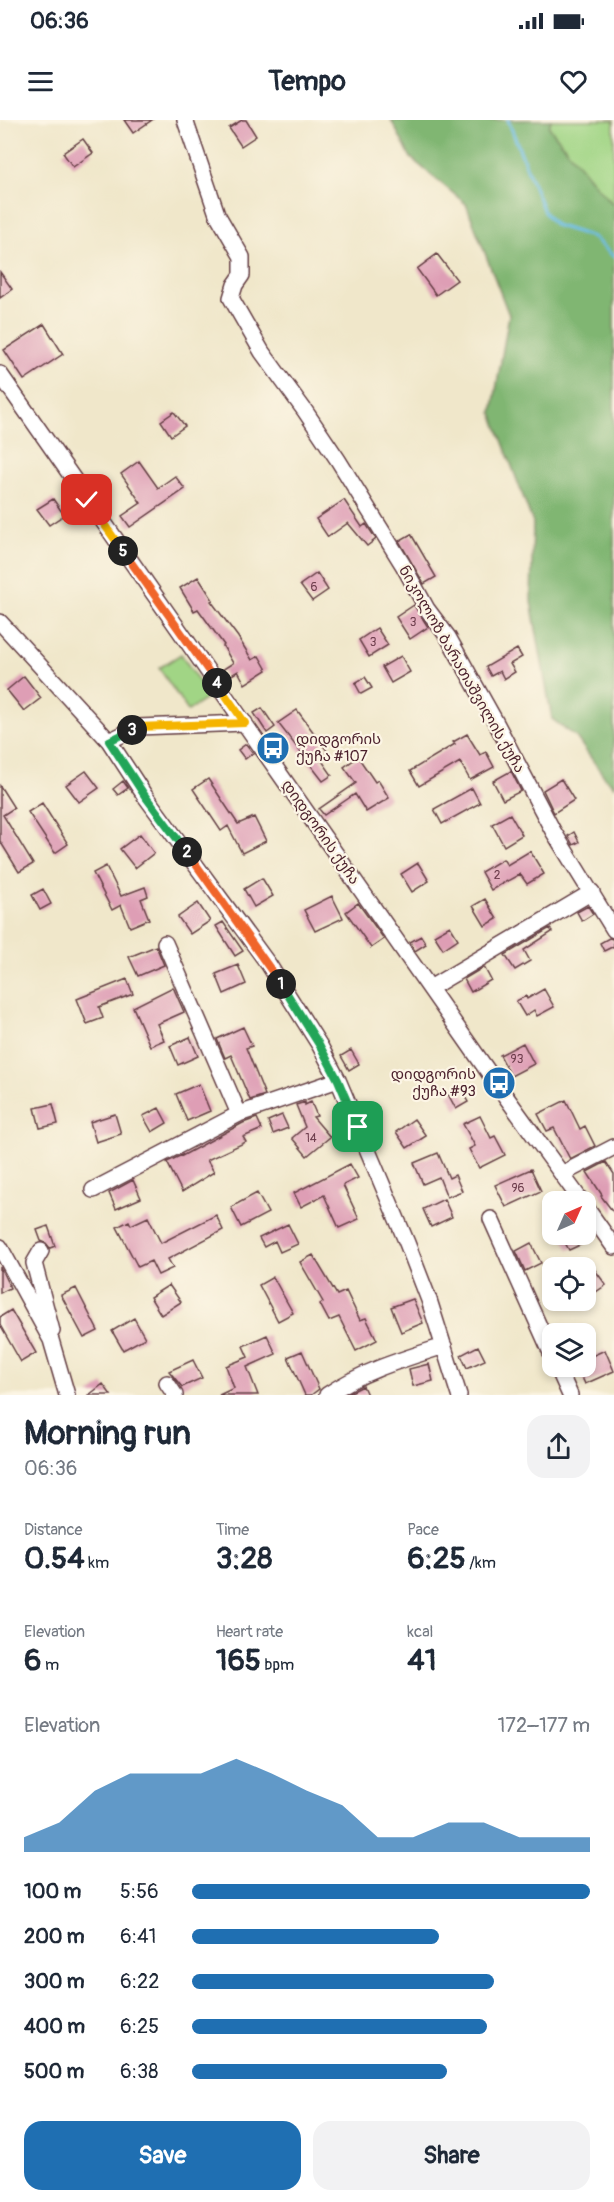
<!DOCTYPE html>
<html lang="en">
<head>
<meta charset="utf-8">
<style>
	:root { --surface:#fff; --page:#f2f2f3; --text:#1f2937; --muted:#747a83; --accent:#1f6fb2 }
	body { margin:0; font-family:Pangolin,"Noto Sans Georgian",sans-serif; background:var(--page); color:var(--text); height:100vh; display:flex; flex-direction:column; font-size:22px; white-space:nowrap }
	* { box-sizing:border-box; margin:0 }
	p { font-size:20px; color:var(--muted) }
	.icon { flex:none; width:33px; height:33px; fill:none; stroke:currentColor; stroke-width:2; stroke-linecap:round; stroke-linejoin:round }
	.map { position:relative; height:1275px; overflow:hidden }
	.details { display:flex; flex-direction:column; background:var(--surface); flex:1 }
	.details>* { flex:none }
	.needle { width:39px; rotate:45deg }
	.tools { position:absolute; left:542px; top:1071px; display:grid; gap:12px }
	.tools a { display:grid; place-items:center; width:54px; height:54px; border-radius:12px; background:var(--surface); box-shadow:0 3px 9px #0003; font-size:30px }
	.pin { position:absolute; display:grid; place-items:center; width:51px; height:51px; color:#fff; margin:-26px; border-radius:12px; box-shadow:0 3px 9px #0006 }
	.km { position:absolute; width:30px; height:30px; margin:-15px; border-radius:50%; background:#222; color:#fff; font-size:16px; line-height:30px; text-align:center }
	.round { display:grid; place-items:center; flex:none; width:63px; height:63px; border-radius:18px; background:var(--page) }
	.headline { display:flex; align-items:center; justify-content:space-between; height:102px; padding:0 24px }
	h1 { font-size:33px; font-weight:700; line-height:45px }
	.figures { display:grid; grid-template-columns:repeat(3,1fr); gap:9px; height:102px; padding:6px 24px }
	.figures div { display:grid; align-content:center }
	.figures b { font-size:30px; font-weight:700 }
	.figures small { font-size:16px; font-weight:400 }
	.figures p { font-size:16px }
	.chart { height:168px; padding:12px 24px }
	.chart p { display:flex; justify-content:space-between }
	.chart svg { width:100%; height:108px; margin-top:6px; fill:var(--accent); opacity:.7 }
	.action { display:flex; gap:12px; margin-top:auto; padding:12px 24px }
	.action a { flex:1; height:69px; border-radius:18px; background:var(--accent); color:#fff; font-size:24px; font-weight:700; line-height:69px; text-align:center }
	.action a+a { background:var(--page); color:var(--text) }
	ul { padding:0 24px; list-style:none; font-size:20px }
	li { display:grid; grid-template-columns:96px 72px 1fr; align-items:center; height:45px }
	li i { height:15px; border-radius:8px; background:var(--accent) }
	.status { display:flex; justify-content:space-between; align-items:center; height:42px; padding:0 30px; background:var(--surface); direction:ltr }
	.status svg { height:16px; fill:currentColor }
	header { display:flex; justify-content:space-between; align-items:center; height:78px; padding:0 24px; background:var(--surface); font-size:27px; font-weight:700 }
	.map>svg:first-child { display:block }
</style>
</head>
<body>
<div class="status"><b>06:36</b><svg viewBox="0 0 49 12"><path d="M0 12V9h3v3zM5 12V6h3v6zM10 12V3h3v9zM15 12V0h3v12zM26 1h20v11H26zM47 4h2v5h-2z"/></svg></div>
<header><svg class="icon" aria-label="menu" viewBox="0 0 24 24"><path d="M4 6h16M4 12h16M4 18h16"/></svg>Tempo<svg class="icon" aria-label="heart" viewBox="0 0 24 24"><path d="M12 20l-8-8c-3-5 5-10 8-4 3-6 11-1 8 4z"/></svg></header>
<div class="map">
<svg width="614" height="1275" viewBox="0 0 614 1275">
	<rect width="100%" height="100%" fill="#fcf5e5"/>
	<filter id="ink" filterUnits="userSpaceOnUse"><feTurbulence type="fractalNoise" baseFrequency=".0167" numOctaves="2"/><feDisplacementMap in="SourceGraphic" scale="12" xChannelSelector="R" yChannelSelector="G"/><feConvolveMatrix kernelMatrix="1 2 1 2 8 2 1 2 1" color-interpolation-filters="sRGB"/></filter>
	<filter id="wash" filterUnits="userSpaceOnUse"><feTurbulence type="fractalNoise" baseFrequency=".008" numOctaves="4" result="noise"/><feDisplacementMap in="SourceGraphic" scale="24" xChannelSelector="R" yChannelSelector="G"/><feGaussianBlur stdDeviation="1.35" result="paint"/><feColorMatrix in="noise" values="0 0 0 0 0 0 0 0 0 0 0 0 0 0 0 0 0 1.4 0 .05"/><feComposite in="paint" operator="in"/></filter>
	<g filter="url(#wash)">
		<rect width="100%" height="100%" fill="#f0e7ca"/>
		<path fill="#a1d585" stroke="#767a58" stroke-width="1.5" d="M551,0H614V85L597,67L548,7Z
			M181,534L209,577L188,591L159,548Z"/>
		<path fill="#80b672" stroke="#656a4e" stroke-width="1.5" d="M391,0H551L549,7L597,67L614,85V666L606,659L576,617L552,599L531,481L533,403L492,293L509,195L466,84L411,38Z"/>
		<g fill="none" stroke-linecap="round" stroke-linejoin="round">
			<path stroke="#6cbee8" stroke-width="3" d="M508,0L544,92L555,105L593,117L614,137"/>
		</g>
		<g id="blocks">
			<path fill="#de9eb5" d="M124,0H152L133,13Z
				M242,0H246L256,16L241,26L229,8Z
				M83,19L93,33L73,47L63,33Z
				M437,134L457,160L436,175L417,149Z
				M0,152L12,169L0,178Z
				M44,204L63,234L24,260L4,230Z
				M174,292L185,306L171,316L161,301Z
				M139,341L158,368L175,356L185,369L130,407L122,396L141,383L121,354Z
				M53,379L64,395L49,405L37,389Z
				M344,380L362,407L366,404L376,419L367,426L348,403L328,417L316,399Z
				M411,414L436,457L424,464L399,421Z
				M317,453L328,470L312,481L300,465Z
				M198,457L213,480L211,481L238,517L252,540L259,536L267,550L245,564L238,551L227,558L222,550L233,543L223,526L224,525L198,489L194,491L180,468Z
				M414,485L428,507L410,519L396,497Z
				M377,508L388,525L369,537L359,520Z
				M517,529L522,537L510,544L515,552L504,559L500,551L491,556L486,547Z
				M401,536L410,552L391,563L382,547Z
				M24,556L41,578L24,591L7,570Z
				M365,557L372,568L361,574L355,563Z
				M262,588L275,607L267,613L254,593Z
				M297,590L328,632L320,638L332,655L323,661L278,603Z
				M467,614L480,635L486,632L494,647L470,660L460,642L419,666L410,651L455,624L453,622Z
				M246,624L253,633L245,639L238,630Z
				M358,637L375,662L378,660L389,678L366,692L355,674L324,695L319,689L356,663L344,647Z
				M86,651L99,668L79,682L66,665Z
				M511,651L521,671L503,680L493,661Z
				M208,659L238,704L254,697L266,721L242,733L228,706L221,711L193,669Z
				M561,659L574,680L554,693L543,670Z
				M123,661L128,668L118,675L113,669Z
				M0,666L14,688L3,695L33,744L19,752L0,721Z
				M472,668L480,683L442,704L434,689Z
				M42,683L68,724L55,733L28,692Z
				M510,694L522,715L504,726L492,704Z
				M574,712L579,722L573,725L568,716Z
				M140,714L154,733L135,748L120,729Z
				M530,731L544,754L527,764L520,754L491,770L481,752L503,739L507,745Z
				M418,743L429,761L412,772L401,754Z
				M106,746L121,776L145,767L148,776L141,779L149,799L130,807L121,785L112,790L93,753Z
				M262,758L273,776L254,787L244,769Z
				M43,769L51,784L40,790L32,775Z
				M332,776L343,798L315,811L304,790Z
				M485,779L497,799L485,806L473,786Z
				M198,783L210,801L190,814L178,797Z
				M358,783L384,819L371,828L346,792Z
				M588,786L593,794L582,801L577,792Z
				M223,802L243,831L235,836L216,806Z
				M450,806L458,819L443,829L434,815Z
				M550,808L552,812L524,830L530,841L515,850L505,835Z
				M421,816L426,824L415,831L410,822Z
				M609,818L613,819L614,826L604,831L600,823Z
				M156,826L164,845L138,856L129,837Z
				M238,845L246,864L224,874L216,854Z
				M484,847L491,860L471,872L464,859Z
				M127,859L133,874L99,887L103,898L87,904L77,879Z
				M173,867L184,892L157,904L164,920L150,926L133,887Z
				M544,869L554,887L537,896L534,890L525,896L516,881L526,876L527,879Z
				M243,907L252,926L246,928L265,975L250,980L231,935L225,938L217,919Z
				M190,917L198,936L178,945L170,926Z
				M523,923L534,944L511,956L500,935Z
				M351,930L359,944L349,950L341,936Z
				M199,964L210,991L187,1001L176,974Z
				M460,968L468,982L456,989L448,974Z
				M566,980L580,1009L585,1006L595,1026L570,1039L554,1008L547,1011L538,994Z
				M305,982V985L311,982L317,996L313,997L330,1017L307,1036L292,1018L305,1007L296,985Z
				M53,984L58,1004L40,1008L35,988Z
				M159,988L167,1003L152,1012L143,996Z
				M115,994L121,1014L96,1022L90,1002Z
				M282,995L288,1008L273,1014L268,1001Z
				M480,996L491,1018L495,1016L505,1035L479,1048L469,1029L475,1026L463,1004Z
				M257,998L262,1009L243,1017L246,1022L207,1040L214,1052L182,1072L167,1042L182,1035V1036L243,1003Z
				M414,999L426,1016L407,1028L396,1012Z
				M438,1033L449,1058L455,1055L462,1071L447,1077L439,1057L423,1064L414,1043Z
				M606,1042L614,1054V1093L601,1076L602,1075L587,1052Z
				M350,1044L358,1058L343,1065L359,1099L339,1108L324,1075L301,1087L294,1073Z
				M531,1049L541,1071L506,1087L495,1065Z
				M133,1060L141,1078L116,1089L109,1073Z
				M257,1073L268,1093L241,1107L231,1087Z
				M444,1079L452,1097L431,1107L423,1089Z
				M216,1095L223,1110L168,1139L173,1148L158,1155L151,1141L138,1147L117,1107L129,1101L131,1105L148,1097L161,1123Z
				M288,1104L298,1124L280,1132L275,1121L264,1127L259,1118Z
				M48,1106L55,1126L50,1128L46,1123L41,1121L37,1110Z
				M572,1114H578L582,1124L569,1130L563,1119Z
				M531,1123L541,1143L525,1151L516,1131Z
				M313,1135L337,1175L346,1171L360,1200L366,1198L377,1220L356,1231L339,1197L329,1201L320,1184L323,1182L300,1142Z
				M0,1147L10,1168L0,1173Z
				M595,1150L606,1165L590,1176L585,1167V1156Z
				M273,1157L293,1193L278,1201L259,1165Z
				M169,1165L181,1182L161,1195L150,1177Z
				M76,1168L98,1211L84,1218L61,1175Z
				M413,1179L423,1203L401,1212L391,1187Z
				M11,1190L36,1233L21,1242L0,1205V1197Z
				M134,1198L145,1218L123,1230L112,1211Z
				M267,1215L276,1234L247,1247L258,1275H219L234,1268L226,1246L248,1237L243,1226Z
				M478,1226L485,1240L467,1248L461,1235Z
				M605,1230L614,1251L585,1264L577,1246H585V1239Z
				M302,1231L319,1269L311,1275H305L288,1237Z
				M193,1240L202,1258L182,1267L169,1251Z
				M429,1244L433,1261L413,1266L409,1249Z
				M103,1264L111,1275H89Z
				M363,1266L367,1275H345Z"/>
		</g>
	</g>
	<g filter="url(#ink)">
		<use href="#blocks" fill-opacity="0" stroke="#633d43" stroke-width="1.5"/>
		<g fill="none" stroke-linecap="round" stroke-linejoin="round">
			<g stroke="#633d43" stroke-width="18">
				<path id="minor" d="M185,0L217,94L242,137V155L235,165L231,178L262,232L305,291L338,340L403,445L427,489L448,517L495,601L553,711L614,810
					M0,254L501,970L582,1082
					M0,502L109,621L145,676L269,845L320,926L338,960L407,1123L429,1180L459,1275
					M109,621L138,607L245,603
					M165,823L239,994
					M430,868L592,772
					M562,1054L614,1027
					M93,1070L239,994L338,960
					M585,1086L614,1127
					M491,1099L552,1235
					M0,1127L51,1220L67,1275
					M41,1131L34,1143L52,1211
					M557,1246L570,1275
					M167,1263L175,1275
					M327,1275C362,1251 404,1239 444,1226"/>
			</g>
			<use href="#minor" stroke="#fff" stroke-width="15"/>
		</g>
	</g>
	<g fill="none" stroke-linecap="round" stroke-linejoin="round" filter="url(#ink)">
		<g stroke="#fff" stroke-width="12">
			<path id="split-1" d="M281,864L320,926L338,960L358,1007"/>
		</g>
		<g stroke="#fff" stroke-width="12">
			<path id="split-2" d="M187,732L281,864"/>
		</g>
		<g stroke="#fff" stroke-width="12">
			<path id="split-3" d="M132,610L109,621L145,676L187,732"/>
		</g>
		<g stroke="#fff" stroke-width="12">
			<path id="split-4" d="M132,610L138,607L245,603L217,563"/>
		</g>
		<g stroke="#fff" stroke-width="12">
			<path id="split-5" d="M123,431L217,563"/>
		</g>
		<g stroke="#fff" stroke-width="12">
			<path id="split-6" d="M87,380L123,431"/>
		</g>
		<use href="#split-1" stroke="#22a559" stroke-width="8"/>
		<use href="#split-2" stroke="#f0652b" stroke-width="8"/>
		<use href="#split-3" stroke="#22a559" stroke-width="8"/>
		<use href="#split-4" stroke="#f5b400" stroke-width="8"/>
		<use href="#split-5" stroke="#f0652b" stroke-width="8"/>
		<use href="#split-6" stroke="#f5b400" stroke-width="8"/>
	</g>
	<defs>
		<g id="bus-disc" transform="scale(1.725)"><circle r="9.5" fill="#1f6fb2" stroke="#fcf5e5"/><path d="M-5-6H5V4H4V6H2V4H-2V6H-4V4H-5ZM-3.5-4V0h7V-4ZM-3.5 1.2v1.5H-2V1.2ZM2 1.2v1.5H3.5V1.2Z" fill="#fff"/></g>
	</defs>
	<g fill-rule="evenodd">
		<use href="#bus-disc" x="273" y="628"/>
		<use href="#bus-disc" x="499" y="963"/>
	</g>
	<g text-anchor="middle" stroke-width="4.5" stroke-linejoin="round" paint-order="stroke">
		<g font-size="12" fill="#6f3f4e">
			<text x="314" y="471">6</text>
			<text x="413" y="506">3</text>
			<text x="373" y="526">3</text>
			<text x="497" y="759">2</text>
			<text x="517" y="943">93</text>
			<text x="311" y="1022">14</text>
			<text x="518" y="1072">96</text>
		</g>
		<g font-size="15" fill="#4a1f2b" stroke="#fcf5e5">
			<text transform="translate(462 549) rotate(60)" y="5">ნიკოლოზ ბარათაშვილის ქუჩა</text>
			<text transform="translate(321 712) rotate(55)" y="5">დიდგორის ქუჩა</text>
		</g>
		<g font-size="15" fill="#4a1f2b" stroke="#fcf5e5" text-anchor="start">
			<text x="296" y="624">დიდგორის<tspan x="296" dy="17">ქუჩა #107</tspan></text>
			<text x="476" y="959" text-anchor="end">დიდგორის<tspan x="476" dy="17">ქუჩა #93</tspan></text>
		</g>
	</g>
</svg>
<div class="tools">
<a><svg class="needle" viewBox="-14 -14 28 28"><path d="M0-13l5 13h-10z" fill="#e53935"/><path d="M0 13l5-13h-10z" fill="#747a83"/></svg></a>
<a><svg class="icon" aria-label="locate" viewBox="0 0 24 24"><circle cx="12" cy="12" r="6"/><path d="M12 2v4M12 18v4M2 12h4M18 12h4"/></svg></a>
<a><svg class="icon" aria-label="layers" viewBox="0 0 24 24"><path d="M12 4l9 5-9 5-9-5zM3 14l9 5 9-5"/></svg></a>
</div>
<div class="pin" style="left:358px;top:1007px;background:#1e9e55"><svg class="icon" aria-label="arrive" viewBox="0 0 24 24"><path d="M6 21V4h12l-3 4 3 4H6"/></svg></div>
<div class="pin" style="left:87px;top:380px;background:#d93025"><svg class="icon" aria-label="check" viewBox="0 0 24 24"><path d="M5 12l5 5 9-10"/></svg></div>
<b class="km" style="left:281px;top:864px">1</b>
<b class="km" style="left:187px;top:732px">2</b>
<b class="km" style="left:132px;top:610px">3</b>
<b class="km" style="left:217px;top:563px">4</b>
<b class="km" style="left:123px;top:431px">5</b>
</div>
<section class="details">
<div class="headline"><div><h1>Morning run</h1><p>06:36</p></div><a class="round"><svg class="icon" aria-label="share" viewBox="0 0 24 24"><path d="M12 15V3M7 8l5-5 5 5M5 13v7h14v-7"/></svg></a></div>
<div class="figures">
<div><p>Distance</p><b>0.54<small> km</small></b></div>
<div><p>Time</p><b>3:28</b></div>
<div><p>Pace</p><b>6:25<small> /km</small></b></div>
</div>
<div class="figures">
<div><p>Elevation</p><b>6<small> m</small></b></div>
<div><p>Heart rate</p><b>165<small> bpm</small></b></div>
<div><p>kcal</p><b>41</b></div>
</div>
<div class="chart"><p><span>Elevation</span>172–177 m</p>
<svg viewBox="0 0 160 44" preserveAspectRatio="none"><path d="M0 44V38L10 32L20 19L30 12L40 12L50 12L60 6L70 12L80 19L90 25L100 38L110 38L120 32L130 32L140 38L150 38L160 38V44z"/></svg>
</div>
<ul>
<li><b>100 m</b>5:56<i style="width:100%"></i></li>
<li><b>200 m</b>6:41<i style="width:62%"></i></li>
<li><b>300 m</b>6:22<i style="width:76%"></i></li>
<li><b>400 m</b>6:25<i style="width:74%"></i></li>
<li><b>500 m</b>6:38<i style="width:64%"></i></li>
</ul>
<div class="action"><a>Save</a><a>Share</a></div>
</section>
</body>
</html>
